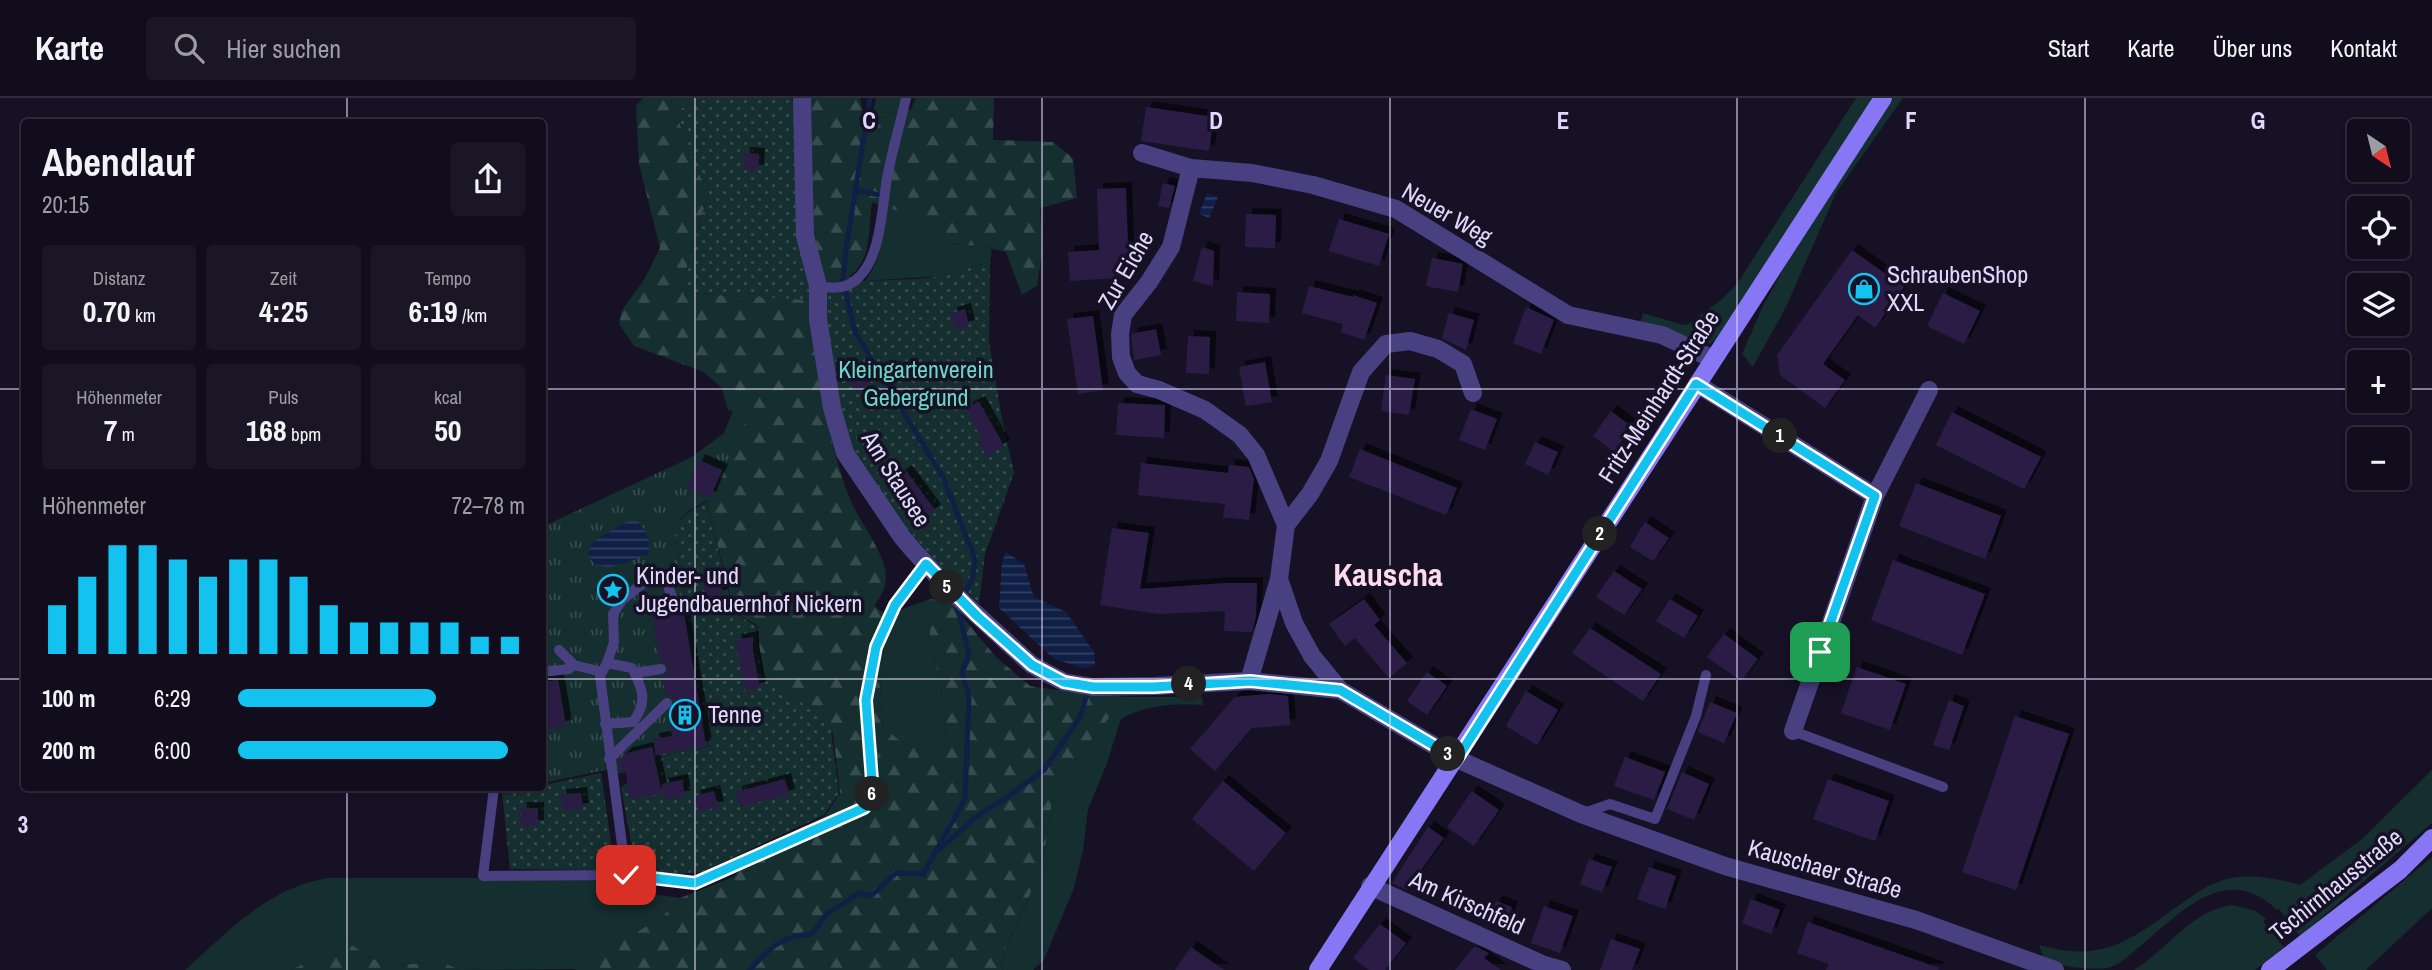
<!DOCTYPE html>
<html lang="de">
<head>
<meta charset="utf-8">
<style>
	:root { --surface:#110d1c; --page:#1a1625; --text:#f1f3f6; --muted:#9c9ca3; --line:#302d3b; --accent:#13c2ee }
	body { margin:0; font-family:"Archivo Narrow",sans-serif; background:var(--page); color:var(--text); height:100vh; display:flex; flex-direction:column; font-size:26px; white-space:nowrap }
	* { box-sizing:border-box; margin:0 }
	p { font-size:23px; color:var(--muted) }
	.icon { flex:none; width:38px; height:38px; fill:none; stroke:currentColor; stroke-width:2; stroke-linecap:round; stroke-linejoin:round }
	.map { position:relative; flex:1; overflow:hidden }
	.sheet { position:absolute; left:21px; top:21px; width:525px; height:672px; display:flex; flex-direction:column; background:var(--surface); border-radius:7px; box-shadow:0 2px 5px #0004,0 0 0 2px var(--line) }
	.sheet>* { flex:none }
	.needle { width:46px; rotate:145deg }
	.controls { position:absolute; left:2347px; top:21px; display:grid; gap:14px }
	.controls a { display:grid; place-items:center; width:63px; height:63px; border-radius:7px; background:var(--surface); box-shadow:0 2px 5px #0004,0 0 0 2px var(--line); font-size:35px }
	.pin { position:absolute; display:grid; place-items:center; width:60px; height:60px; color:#fff; margin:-30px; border-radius:14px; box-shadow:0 4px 10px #0006 }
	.km { position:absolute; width:35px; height:35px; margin:-18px; border-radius:50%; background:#222; color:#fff; font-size:19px; line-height:35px; text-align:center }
	.round { display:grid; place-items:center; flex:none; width:74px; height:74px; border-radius:7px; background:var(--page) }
	.head { display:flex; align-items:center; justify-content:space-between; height:119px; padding:0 21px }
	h1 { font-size:38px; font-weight:800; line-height:52px }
	.figures { display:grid; grid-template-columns:repeat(3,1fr); gap:10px; height:119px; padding:7px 21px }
	.figures div { display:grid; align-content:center; border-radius:7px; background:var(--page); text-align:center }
	.figures b { font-size:30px; font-weight:800 }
	.figures small { font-size:19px; font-weight:400 }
	.figures p { font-size:19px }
	.chart { height:196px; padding:14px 21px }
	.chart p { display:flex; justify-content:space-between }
	.chart svg { width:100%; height:126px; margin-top:7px; stroke:var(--accent); stroke-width:6 }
	ul { padding:0 21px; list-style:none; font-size:23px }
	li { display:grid; grid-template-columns:112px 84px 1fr; align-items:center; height:52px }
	li i { height:18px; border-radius:9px; background:var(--accent) }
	header { display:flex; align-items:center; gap:42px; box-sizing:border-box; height:98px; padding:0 35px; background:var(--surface); border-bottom:2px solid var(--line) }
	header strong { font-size:33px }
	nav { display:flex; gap:38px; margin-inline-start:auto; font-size:24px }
	.search { width:490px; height:63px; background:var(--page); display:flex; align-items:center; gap:18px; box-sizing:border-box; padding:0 24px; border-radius:7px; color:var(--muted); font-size:26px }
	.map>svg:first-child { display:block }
</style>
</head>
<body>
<header>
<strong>Karte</strong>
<div class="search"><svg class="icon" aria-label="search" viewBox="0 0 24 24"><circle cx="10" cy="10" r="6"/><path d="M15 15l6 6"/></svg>Hier suchen</div>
<nav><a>Start</a><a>Karte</a><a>Über uns</a><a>Kontakt</a></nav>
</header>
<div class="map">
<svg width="2432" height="872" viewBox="0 0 2432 872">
	<defs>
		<pattern id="forest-firs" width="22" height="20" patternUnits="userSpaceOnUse" patternTransform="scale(1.75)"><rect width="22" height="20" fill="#152e2f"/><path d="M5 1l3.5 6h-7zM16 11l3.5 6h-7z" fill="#374c4e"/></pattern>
		<pattern id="park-tufts" width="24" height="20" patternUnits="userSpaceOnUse" patternTransform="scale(1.75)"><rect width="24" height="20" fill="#152e2f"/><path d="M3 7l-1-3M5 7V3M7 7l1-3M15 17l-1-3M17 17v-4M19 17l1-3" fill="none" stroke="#374c4e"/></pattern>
		<pattern id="garden-dots" width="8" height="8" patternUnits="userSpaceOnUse" patternTransform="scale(1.75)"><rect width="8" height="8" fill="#152e2f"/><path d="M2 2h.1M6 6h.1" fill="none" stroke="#374c4e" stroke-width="1.8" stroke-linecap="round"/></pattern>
		<pattern id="water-rules" width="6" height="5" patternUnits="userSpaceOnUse" patternTransform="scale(1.75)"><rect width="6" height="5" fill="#101f46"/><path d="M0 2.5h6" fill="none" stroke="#323f62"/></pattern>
		<filter id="shadow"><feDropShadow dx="6" dy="-6" stdDeviation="0" flood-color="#0009"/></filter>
	</defs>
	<rect width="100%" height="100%" fill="#171126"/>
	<path fill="#152e2f" d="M876,0H903L900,14L871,23Z
		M1856,0H1873L1719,239L1710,246L1659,230L1640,226L1643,215L1683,227L1688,226L1722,201L1737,186Z
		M1893,0H1903L1836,95L1786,209L1753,269L1742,256L1762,210L1805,131Z
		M887,109L898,113L948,146L982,148L992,151L990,164L941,178L865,183C882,161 883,135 887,109Z
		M930,501V541L946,610L945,647C913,658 907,648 883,629L880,589L887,517Z
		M1102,595L1124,599H1202L1203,607C1175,605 1146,607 1121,621L1106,668L1088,711L1083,752L1074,790L1044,862L1033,872H1002L1003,857L1042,770L1054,690L1116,611Z
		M2432,672V725L2300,838L2279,811L2277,812C2225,762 2180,816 2139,849C2131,856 2119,867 2108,870C2087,872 2065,869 2045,863L2039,847C2103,865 2129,843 2178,808C2195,796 2210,784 2231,780C2254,775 2278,781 2300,787L2362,741Z
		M2432,759V810L2366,872H2327L2315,857Z
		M328,780H602L619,791L680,800L663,818L579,871L460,872C437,859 407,871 381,864C370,861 357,851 347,844L291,872H185C231,832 265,791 328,780Z
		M2232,807L2256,813L2266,821L2263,823L2284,849L2255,872H2134C2168,852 2191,812 2232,807Z"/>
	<path fill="url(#forest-firs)" d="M643,0H706L676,13L692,65L709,93L681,190L698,196L812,202L811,216C820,280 826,339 850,401C858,421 886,457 886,478C886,490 880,499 874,508L887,517L880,589L883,629C907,648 914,658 945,646L946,610L930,541V501L950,504L995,558L1030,588L1070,594L1102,595L1116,611L1054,690L1042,770L1003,856L1002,872H575L663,818L680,800L733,779L769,745L825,718L840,695L833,635L797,603L763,577L757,527L735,515L706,403C725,385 728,338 733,313L728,312L722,290L704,274L634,248L619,226L622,212L644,182L660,150L639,66L636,8Z
		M808,0H860L865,25L911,11L916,0H994L993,42L1053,44L1073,60L1077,100L1040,110L1042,153L1037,188L1022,197L1006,154L982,148L948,146L898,113L872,104C868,127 873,160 851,177C845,182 833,183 825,184L810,135Z
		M347,844C358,850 370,861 381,864C407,871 437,858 460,872H291Z"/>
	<path fill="url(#park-tufts)" d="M733,313L748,319L710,400L686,415L674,428L708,649L656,659L658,669L615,676L610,671L543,685L542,429L692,359L724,335Z"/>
	<path fill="url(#garden-dots)" d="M706,0H791L797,9L812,202L698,196L681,190L709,94L692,65L676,13Z
		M990,164L989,244L1002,321L1014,375L985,456L979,505L940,469L891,412L850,350L839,308L826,222L825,185L850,179L865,183L917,181L941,178Z
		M706,404L734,515L756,528L762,577L830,625L839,695L824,717L702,774L679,776L657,773L645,768L638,761L632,749L621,690L628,684V675L658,669L656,659L709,649L674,428L686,416Z
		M601,675L614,765L604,772L510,771L502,695L542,690L543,687Z"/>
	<path fill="url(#water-rules)" d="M1207,95L1218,99L1209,120L1199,116Z
		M631,423H637C646,431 652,446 648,457L608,470L594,466L588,456L591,446C600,440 622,424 631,423Z
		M1006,454L1024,466L1034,499L1066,514L1094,554L1095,567L1085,571L1054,561L999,510L1002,465Z"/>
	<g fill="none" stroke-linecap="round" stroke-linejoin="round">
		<path stroke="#101f46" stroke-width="5" d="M855,92L885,98
			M939,752L976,719L1006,700L1044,672L1080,619L1088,593
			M750,872C768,851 782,837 812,836L826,817L859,795L871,798L896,775L923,776L965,701L969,598L962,575L969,556L958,511L973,478L975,461L943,379L856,236L848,206L843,182L846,151L870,0"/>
	</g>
	<path fill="#2a1f45" filter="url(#shadow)" d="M1146,9L1214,19L1209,53L1141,43Z
		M744,55L759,56L758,73L744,72Z
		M1163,85L1175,88L1169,110L1158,108Z
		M1126,90L1128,150H1130L1132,179L1070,183L1068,154L1099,152L1097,91Z
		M1246,116L1276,117L1275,150L1245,149Z
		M1339,121L1389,136L1379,168L1329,153Z
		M1202,149L1214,153L1213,188L1193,183Z
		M1852,152L1904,189L1875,230L1858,217L1823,266L1845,282L1825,310L1780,277L1777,257Z
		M1432,160L1463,166L1458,194L1426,188Z
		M1309,188L1353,199V197L1377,205L1364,242L1341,234L1343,226L1302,215Z
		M1237,194L1270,196L1269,225L1236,223Z
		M1943,195L1980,213L1964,246L1927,228Z
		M1526,209L1554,222L1541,256L1513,245Z
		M965,211L969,228L955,231L951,215Z
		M1449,215L1474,222L1466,252L1442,240Z
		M1093,218L1103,292L1078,296L1067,221Z
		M1156,231L1161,257L1134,262L1131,236Z
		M1188,238L1210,239L1209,276L1186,275Z
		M1265,264L1272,304L1246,308L1239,269Z
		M863,272L871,285L857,294L848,282Z
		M1386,277L1415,281L1409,317L1381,313Z
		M979,304L1004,348L987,359L979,345L982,343L966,310Z
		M1118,305L1165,307L1164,340L1116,337Z
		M1471,311L1497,321L1485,352L1459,342Z
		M1611,313L1632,329L1614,354L1593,338Z
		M1952,314L2041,359L2024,391L1936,347Z
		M1535,344L1558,354L1548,377L1525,366Z
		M1360,351L1457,390L1446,417L1349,379Z
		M699,362L722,372L710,400L687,390Z
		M1141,365L1228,375L1229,367L1249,369L1254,381L1249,422L1223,419L1225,406L1138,397Z
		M906,373L935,412L922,422L895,381Z
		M1916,385L2001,418L1985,461L1899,428Z
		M1645,424L1669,440L1653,463L1630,449Z
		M1112,430L1149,435L1140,491L1226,485H1257L1256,519L1252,534L1224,533L1225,513L1159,516L1100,507Z
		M1893,462L1985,496L1962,557L1871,522Z
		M1614,473L1642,491L1624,517L1596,499Z
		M720,480L723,497L706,500L703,483Z
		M1364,501L1380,522L1374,527L1407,565L1389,580L1355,540L1345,548L1329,526Z
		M1670,501L1698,518L1684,540L1656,523Z
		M682,504L706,648L656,657L653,641L672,638L668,615L675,604L672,599L666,597L662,579L668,574L669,569L664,564L660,563L651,509L666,506L669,511L676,513L680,510Z
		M1590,530L1661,576L1643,603L1572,555Z
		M1724,536L1758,561L1741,583L1707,559Z
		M753,539V554L760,590L745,593L735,542Z
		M1857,569L1906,586L1890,632L1841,615Z
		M1427,574L1447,588L1427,617L1407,603Z
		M558,582L566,628L542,632V584Z
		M1526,593L1558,612L1537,647L1506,628Z
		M1269,596L1288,598L1290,627L1252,630L1215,673L1190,651L1235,599Z
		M1949,602L1964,608L1949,652L1933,647Z
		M1710,604L1737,615L1724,645L1698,634Z
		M2015,618L2069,636L2016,792L1962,774Z
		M652,649L662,696L629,701L626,673L621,674L619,662L627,655Z
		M1625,659L1665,674L1654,702L1614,688Z
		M1682,674L1709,686L1694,722L1667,711Z
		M785,681L789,697L740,709L736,694Z
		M1828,681L1889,703L1875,743L1813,721Z
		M682,682L685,698L665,702L662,686Z
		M1223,683L1286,735L1254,773L1192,721Z
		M714,693L718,709L698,714L694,698Z
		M1472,693L1499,712L1474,748L1447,729Z
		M581,695L583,711L563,713L560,697Z
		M521,710H538V728H520Z
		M1428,729L1444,740L1407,792L1392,785Z
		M1589,761L1612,769L1602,794L1580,786Z
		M1649,769L1676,778L1665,811L1637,801Z
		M1751,801L1780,812L1771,836L1742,825Z
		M1496,803L1512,809L1506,827L1489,822Z
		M1544,808L1573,818L1560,855L1531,845Z
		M1808,824L1939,870L1938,872H1826L1829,866L1797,855Z
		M1380,826L1406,845L1385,872H1369L1353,860Z
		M1611,841L1640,851L1632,872H1600Z
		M1475,848L1489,855L1484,860L1501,872H1455Z
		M1191,849L1224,872H1175Z"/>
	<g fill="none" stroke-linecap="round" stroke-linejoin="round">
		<path stroke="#494081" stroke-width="10" d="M818,188C834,191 848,191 859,179C881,158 882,109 887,80C892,53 900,27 906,0
			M559,552L574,567L602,574
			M607,565L614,544L613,516L622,502L642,486L665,479L674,505
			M542,574L569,571L574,567
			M635,575L661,571
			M605,626L633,624C648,604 643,591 632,570L607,565L600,578L626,777
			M1793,633L1943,689
			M609,661L667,605
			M494,690L483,778L626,777L695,785L864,710L869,705L873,696L866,602L876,549L895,507L926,466
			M1581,716L1610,706L1655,721L1696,618L1706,577"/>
		<path stroke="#494081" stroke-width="18" d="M802,0L805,138L818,188V221L832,310L845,355L902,439L913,452L952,494L1032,567L1064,584L1093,589L1154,588L1249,583L1340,592L1457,661L1581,716L1725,768L1916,822L2055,872
			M1142,55L1191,70L1252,75L1313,87L1396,111L1568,217L1662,237L1713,261
			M1191,70L1171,149L1149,184L1123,217L1120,236L1121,259L1127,275L1137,286L1159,292L1205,312L1240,337L1256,357L1286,427
			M1697,286L1875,398L1793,633
			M1875,398L1929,292
			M1279,481L1294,525L1312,558L1340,592
			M1249,583L1279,481L1286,427L1310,396L1329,363L1361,274L1386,246L1410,243L1438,251L1463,266L1473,295
			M1370,788L1544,867L1562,872"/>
		<path stroke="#8777f5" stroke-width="18" d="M1318,872L1883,0
			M2270,872L2400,772L2432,740"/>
	</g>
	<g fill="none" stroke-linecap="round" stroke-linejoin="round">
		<g stroke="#fff" stroke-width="14">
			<path id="route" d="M626,777L695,785L864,710L869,705L873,696L866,602L876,549L895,507L926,466L977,518L1032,567L1064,584L1093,589H1154L1250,583L1340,592L1457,661L1696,286L1875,398L1820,554"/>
		</g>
		<use href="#route" stroke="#13c2ee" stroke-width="9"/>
	</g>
	<path fill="none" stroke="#e0d9fc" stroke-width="2" stroke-opacity="0.55" d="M347,0V24M695,0V872M1042,0V872M1390,0V872M1737,0V872M2085,0V872M0,291H24M542,291H2359M2398,291H2432M0,581H24M542,581H2432M347,690V872"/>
	<defs>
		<g id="shop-ring" transform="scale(1.575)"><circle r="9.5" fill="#171126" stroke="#13c2ee" stroke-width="1.5"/><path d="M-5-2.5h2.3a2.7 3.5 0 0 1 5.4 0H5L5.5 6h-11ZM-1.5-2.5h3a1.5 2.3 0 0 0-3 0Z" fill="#13c2ee"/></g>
		<g id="sight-ring" transform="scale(1.575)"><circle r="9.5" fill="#171126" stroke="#13c2ee" stroke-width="1.5"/><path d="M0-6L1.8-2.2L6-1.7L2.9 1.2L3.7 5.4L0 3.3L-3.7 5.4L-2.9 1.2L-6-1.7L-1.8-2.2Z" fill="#13c2ee"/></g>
		<g id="building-ring" transform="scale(1.575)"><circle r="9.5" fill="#171126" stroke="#13c2ee" stroke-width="1.5"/><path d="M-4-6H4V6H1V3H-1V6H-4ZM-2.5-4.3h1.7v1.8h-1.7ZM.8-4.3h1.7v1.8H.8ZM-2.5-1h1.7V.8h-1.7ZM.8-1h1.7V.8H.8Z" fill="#13c2ee"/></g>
	</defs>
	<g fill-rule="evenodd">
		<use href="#shop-ring" x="1864" y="191"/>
		<use href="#sight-ring" x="613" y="492"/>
		<use href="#building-ring" x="685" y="617"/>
	</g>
	<g text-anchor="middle" stroke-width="7" stroke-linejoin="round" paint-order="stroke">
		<g font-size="24" fill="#e0d9fc" stroke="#171126">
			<text transform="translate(1447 116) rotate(30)" y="8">Neuer Weg</text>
			<text transform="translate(1126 172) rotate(-60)" y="8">Zur Eiche</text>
			<text transform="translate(1659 299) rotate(-57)" y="8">Fritz-Meinhardt-Straße</text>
			<text transform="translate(896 381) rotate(58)" y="8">Am Stausee</text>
			<text transform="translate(1825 771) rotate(16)" y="8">Kauschaer Straße</text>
			<text transform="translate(2336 787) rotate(-39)" y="8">Tschirnhausstraße</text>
			<text transform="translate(1467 805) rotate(24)" y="8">Am Kirschfeld</text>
		</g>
		<g font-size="24" fill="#e0d9fc" stroke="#171126" text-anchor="start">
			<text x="1887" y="185">SchraubenShop<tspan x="1887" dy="28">XXL</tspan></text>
			<text x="636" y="486">Kinder- und<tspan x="636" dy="28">Jugendbauernhof Nickern</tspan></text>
			<text x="708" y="625">Tenne</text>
		</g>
		<g font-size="24" fill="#69d8c7" stroke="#171126">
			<text x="916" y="280">Kleingartenverein<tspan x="916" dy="28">Gebergrund</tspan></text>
		</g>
		<g font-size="32" font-weight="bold" fill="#fcdbed" stroke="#171126">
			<text x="1388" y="488">Kauscha</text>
		</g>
	</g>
	<g font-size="23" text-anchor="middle" font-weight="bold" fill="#e0d9fc" stroke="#171126" stroke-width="7" stroke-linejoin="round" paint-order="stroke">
		<text x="869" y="31">C</text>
		<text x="1216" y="31">D</text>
		<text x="1563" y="31">E</text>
		<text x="1911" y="31">F</text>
		<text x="2258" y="31">G</text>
		<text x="23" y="735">3</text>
	</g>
</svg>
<div class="controls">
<a><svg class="needle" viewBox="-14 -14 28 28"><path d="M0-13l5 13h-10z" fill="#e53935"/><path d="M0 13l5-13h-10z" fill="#9c9ca3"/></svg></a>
<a><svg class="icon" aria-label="locate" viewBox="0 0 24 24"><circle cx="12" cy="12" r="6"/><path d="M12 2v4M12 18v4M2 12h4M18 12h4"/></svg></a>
<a><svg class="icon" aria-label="layers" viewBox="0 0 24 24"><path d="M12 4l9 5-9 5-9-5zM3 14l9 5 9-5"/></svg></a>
<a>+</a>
<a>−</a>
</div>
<div class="pin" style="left:1820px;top:554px;background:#1e9e55"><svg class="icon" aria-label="arrive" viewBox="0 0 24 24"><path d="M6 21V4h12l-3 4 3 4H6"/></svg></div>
<div class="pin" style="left:626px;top:777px;background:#d93025"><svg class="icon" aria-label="check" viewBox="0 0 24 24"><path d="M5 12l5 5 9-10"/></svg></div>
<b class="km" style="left:1780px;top:338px">1</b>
<b class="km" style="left:1600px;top:436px">2</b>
<b class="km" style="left:1448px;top:656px">3</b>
<b class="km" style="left:1189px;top:586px">4</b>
<b class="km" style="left:947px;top:489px">5</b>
<b class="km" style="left:872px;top:696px">6</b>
<section class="sheet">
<div class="head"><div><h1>Abendlauf</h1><p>20:15</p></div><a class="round"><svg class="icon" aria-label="share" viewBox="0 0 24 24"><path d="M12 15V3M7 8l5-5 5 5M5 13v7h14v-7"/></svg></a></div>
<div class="figures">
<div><p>Distanz</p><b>0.70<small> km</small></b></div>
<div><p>Zeit</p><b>4:25</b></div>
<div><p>Tempo</p><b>6:19<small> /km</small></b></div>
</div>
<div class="figures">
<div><p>Höhenmeter</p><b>7<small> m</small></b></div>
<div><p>Puls</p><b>168<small> bpm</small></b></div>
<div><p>kcal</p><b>50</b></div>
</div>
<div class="chart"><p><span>Höhenmeter</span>72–78 m</p>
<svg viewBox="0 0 160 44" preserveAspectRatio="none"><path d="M5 44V27M15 44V17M25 44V6M35 44V6M45 44V11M55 44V17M65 44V11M75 44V11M85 44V17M95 44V27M105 44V33M115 44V33M125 44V33M135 44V33M145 44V38M155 44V38"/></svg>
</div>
<ul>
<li><b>100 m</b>6:29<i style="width:69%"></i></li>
<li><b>200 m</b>6:00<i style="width:94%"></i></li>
</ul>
</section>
</div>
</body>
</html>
